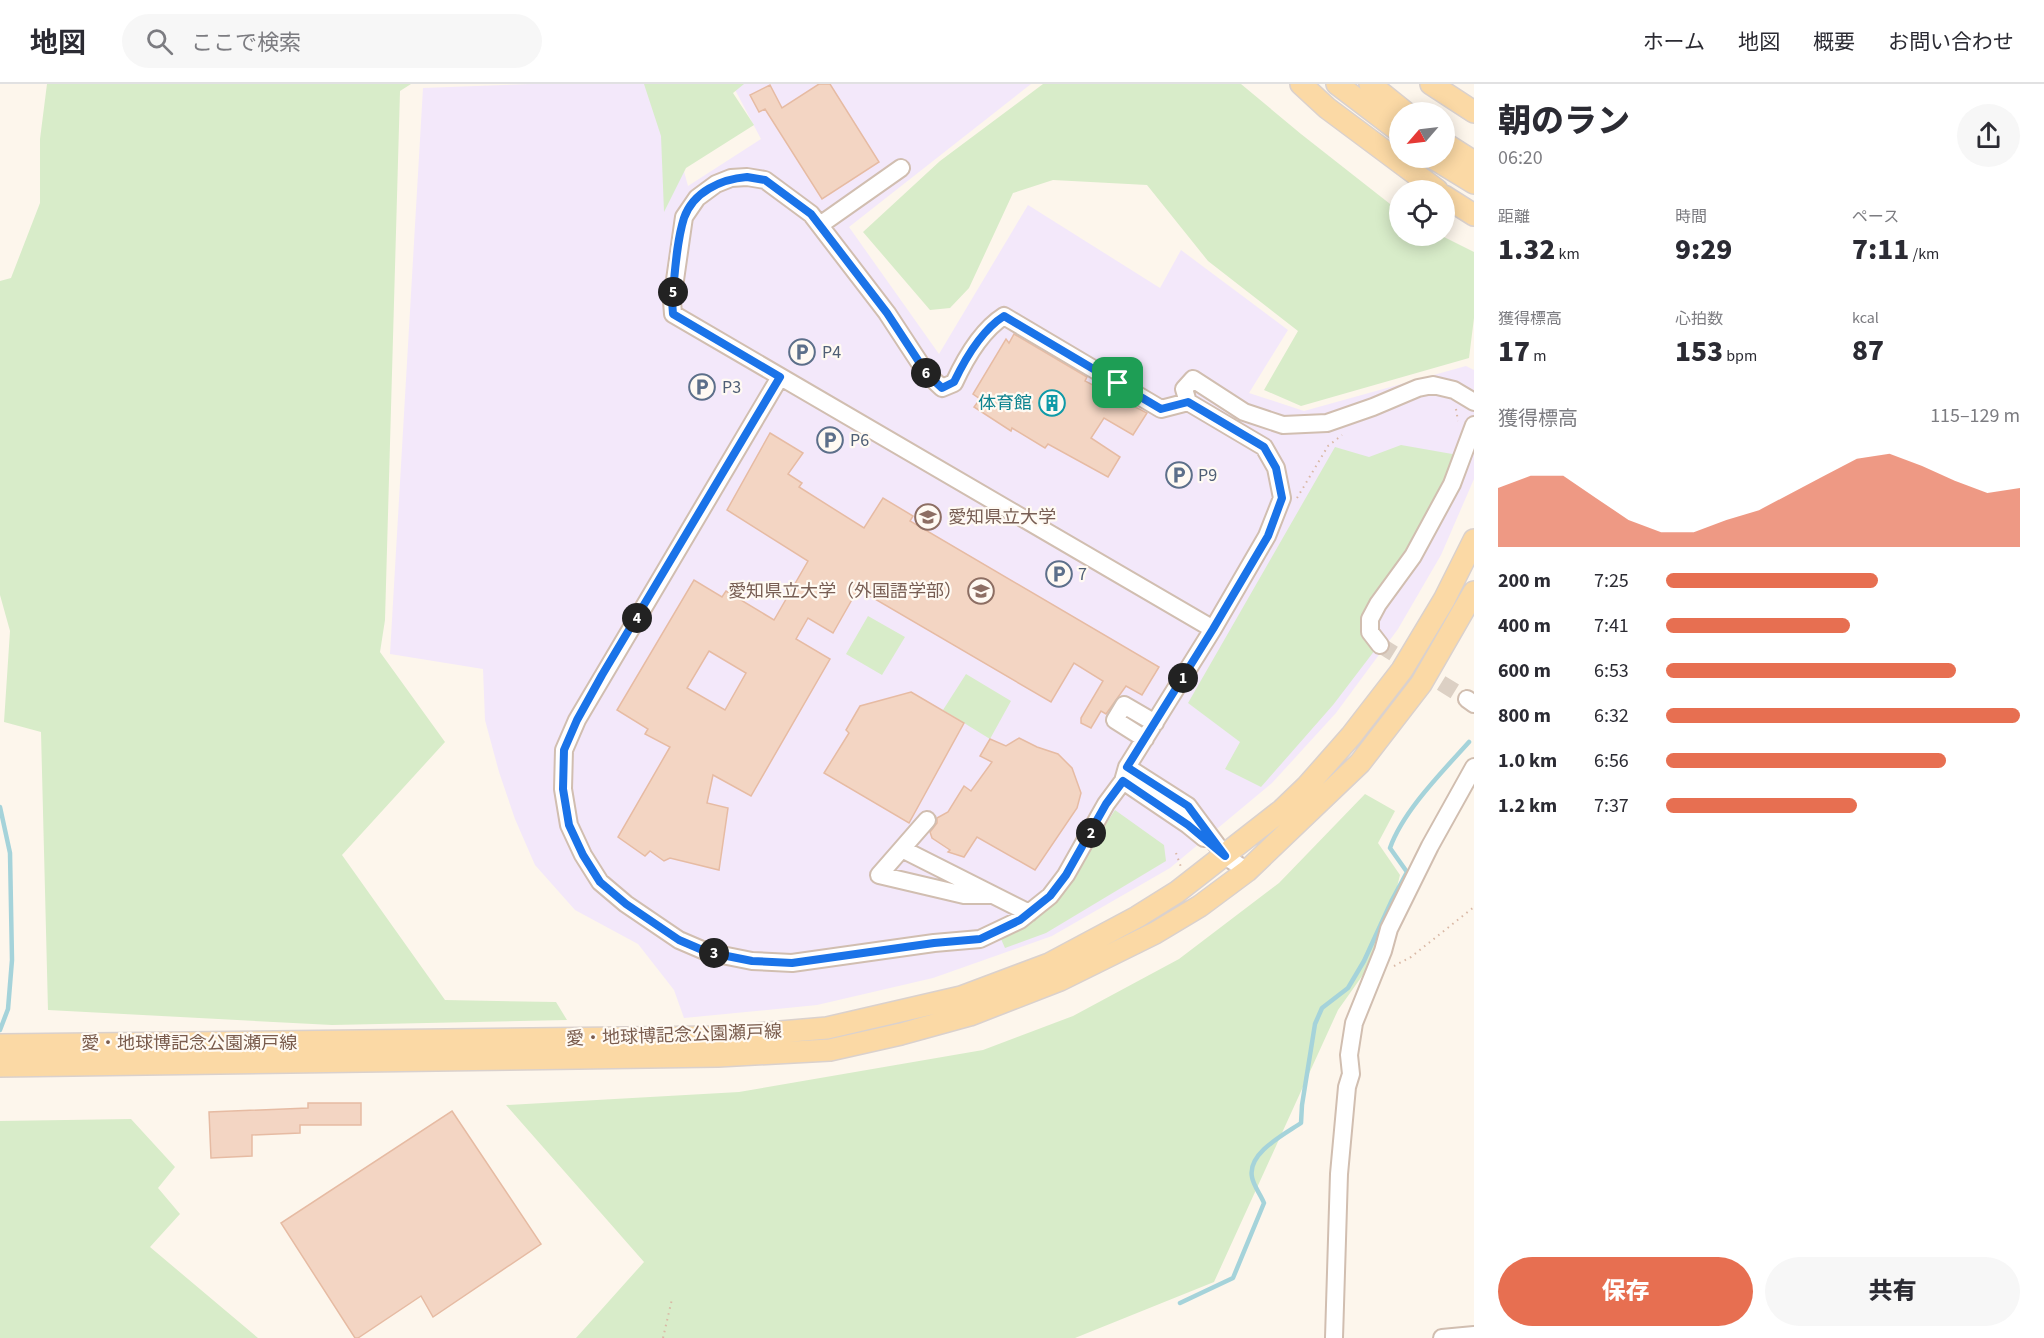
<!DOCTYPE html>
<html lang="ja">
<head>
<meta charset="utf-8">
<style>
	:root { --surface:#fff; --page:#f7f7f7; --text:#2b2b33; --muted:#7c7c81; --line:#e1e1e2; --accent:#e76f51 }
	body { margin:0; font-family:"Source Sans 3","Noto Sans JP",sans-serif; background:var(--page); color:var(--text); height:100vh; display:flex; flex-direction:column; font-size:22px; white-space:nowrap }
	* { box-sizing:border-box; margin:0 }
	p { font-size:20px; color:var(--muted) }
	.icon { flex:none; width:33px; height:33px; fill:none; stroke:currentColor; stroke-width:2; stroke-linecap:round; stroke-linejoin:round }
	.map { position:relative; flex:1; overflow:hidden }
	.panel { display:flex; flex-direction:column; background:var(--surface); width:570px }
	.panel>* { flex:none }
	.needle { width:39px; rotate:242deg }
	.controls { position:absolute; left:1389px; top:18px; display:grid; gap:12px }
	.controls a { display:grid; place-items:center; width:66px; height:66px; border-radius:50%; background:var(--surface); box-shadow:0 3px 15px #0003; font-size:30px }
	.pin { position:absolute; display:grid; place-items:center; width:51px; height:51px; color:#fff; margin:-26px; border-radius:12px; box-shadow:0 3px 9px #0006 }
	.km { position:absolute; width:30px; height:30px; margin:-15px; border-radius:50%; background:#222; color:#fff; font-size:16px; line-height:30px; text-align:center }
	.round { display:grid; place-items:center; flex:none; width:63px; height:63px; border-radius:32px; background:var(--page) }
	.head { display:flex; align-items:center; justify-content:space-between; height:102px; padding:0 24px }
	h1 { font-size:33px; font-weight:800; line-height:45px }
	.figures { display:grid; grid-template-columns:repeat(3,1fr); gap:9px; height:102px; padding:6px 24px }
	.figures div { display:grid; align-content:center }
	.figures b { font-size:30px; font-weight:800 }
	.figures small { font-size:16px; font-weight:400 }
	.figures p { font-size:16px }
	.chart { height:168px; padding:12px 24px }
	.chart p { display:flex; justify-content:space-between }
	.chart svg { width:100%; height:108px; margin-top:6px; fill:var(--accent); opacity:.7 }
	.primary-button { display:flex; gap:12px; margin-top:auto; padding:12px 24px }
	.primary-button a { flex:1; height:69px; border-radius:36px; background:var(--accent); color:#fff; font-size:24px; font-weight:800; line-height:69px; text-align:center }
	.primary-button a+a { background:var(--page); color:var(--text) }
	ul { padding:0 24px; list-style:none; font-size:20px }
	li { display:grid; grid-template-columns:96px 72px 1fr; align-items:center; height:45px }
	li i { height:15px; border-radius:8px; background:var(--accent) }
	header { display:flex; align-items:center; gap:36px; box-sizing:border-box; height:84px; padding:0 30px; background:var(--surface); border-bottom:2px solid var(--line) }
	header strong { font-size:28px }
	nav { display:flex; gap:33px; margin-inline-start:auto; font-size:21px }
	.search { width:420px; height:54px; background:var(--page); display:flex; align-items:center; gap:15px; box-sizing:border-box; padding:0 21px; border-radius:33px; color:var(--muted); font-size:22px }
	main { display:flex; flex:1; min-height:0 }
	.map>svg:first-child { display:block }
</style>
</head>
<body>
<header>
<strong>地図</strong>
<div class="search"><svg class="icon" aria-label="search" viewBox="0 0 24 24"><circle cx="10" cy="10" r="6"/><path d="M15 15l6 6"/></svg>ここで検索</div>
<nav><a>ホーム</a><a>地図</a><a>概要</a><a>お問い合わせ</a></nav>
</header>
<main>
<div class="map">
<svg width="1474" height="1254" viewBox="0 0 1474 1254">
	<rect width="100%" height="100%" fill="#fdf6ec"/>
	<path fill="#f3e8fa" d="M531,0H660L688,102L761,55L732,0H1031L849,143L939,270L1028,121L1160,204L1181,166L1288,246L1249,309L1304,327L1466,282L1474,286V395L1441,471L1398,545L1336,629L1272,699L1170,784L1052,852L933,894L817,921L684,934L674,906L638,860L575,826L535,781L515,735L499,688L485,636L483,585L390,570L423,4Z"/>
	<path fill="#d8ecc9" d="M47,0H411L400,7L385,536L380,568L445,658L342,771L445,916L556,918L567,936L332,941L48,926L41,648L4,638L10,547L0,511V197L11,194L40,119V55Z
		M644,0H744L733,9L754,41L686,84L664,128L661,52Z
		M1043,0H1241L1301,50L1399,127L1400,152H1442L1474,168V234L1469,274L1301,322L1264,306L1298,247L1208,177L1147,101L1053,96L1013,109L969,204L950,224L930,226L863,148L940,77Z
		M1401,361L1458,371L1445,403L1367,527L1375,566L1333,621L1261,703L1225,685L1240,658L1188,619L1335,363L1369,373Z
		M868,532L905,553L882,591L846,570Z
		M966,590L1011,617L990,655L943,626Z
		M1365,710L1395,727L1378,759L1400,791L1382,864L1338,926L1214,1198L1075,1254H576L644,1178L506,1021L739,1008L983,966L1073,932L1179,875L1279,799Z
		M1115,726L1164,761L1166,777L1046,849L1005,864L1001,855L1057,816Z
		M131,1035L175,1083L158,1104L180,1130L150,1163L258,1254H0V1037Z"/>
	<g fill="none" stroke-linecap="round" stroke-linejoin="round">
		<path stroke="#a5d3da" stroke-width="4.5" d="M0,723L10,769L12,876L8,925L0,946
			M1180,1219L1233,1194L1264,1119C1261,1111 1253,1101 1252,1093C1247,1069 1285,1050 1301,1039L1302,1021L1315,940L1322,924L1348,904L1364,877L1392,816L1407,788L1390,764C1403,727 1443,687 1469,658"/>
	</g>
	<path fill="#f3d5c3" stroke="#e6bba3" stroke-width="1.5" fill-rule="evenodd" d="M819,0H830L879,78L822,115L765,25L759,28L750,11L770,1L782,24Z
		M1014,250L1087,293L1085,297L1147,329L1133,351L1104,334L1091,354L1120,373L1108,393L1048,360L1045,364L1012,344L1011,347L974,323L980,315L973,310L1006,255L1009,259Z
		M770,349L803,369L788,390L802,399L799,403L864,444L883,414L913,432L910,437L1159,583L1142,611L1126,602L1106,630L1101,627L1091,644L1081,639V634L1103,597L1074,579L1051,618L858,505L833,549L808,534L796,555L830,575L751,712L713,691L707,719L728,724L719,786L670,774L664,777L650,767L645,772L618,753L670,663L645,650L648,645L617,626L694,496L722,513L726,507L774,536L808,477L727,426ZM709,567L746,589L725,626L687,604Z
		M911,608L964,639L909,739L824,689L849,649L846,646L860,622Z
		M1019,654L1037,663L1058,670L1072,684L1081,709L1077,724L1035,786L977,753L964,773L948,768L950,766L932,754L930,748L937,739V734L948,728L964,702L971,707L992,678L980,672L990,655L1006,662Z
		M308,1019H361V1041H300V1049L252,1051V1072L211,1074L209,1028L308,1024Z
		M452,1027L541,1160L433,1233L421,1212L358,1254H355L281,1139Z"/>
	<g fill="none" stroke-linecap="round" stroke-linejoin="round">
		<path stroke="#dcd0c4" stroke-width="16" stroke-dasharray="16 8" stroke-linecap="butt" d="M1380,561L1467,615"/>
		<g stroke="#d1beb0" stroke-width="20">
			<path id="minor" d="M820,141L901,84
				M780,293L577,636L564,666L563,705L569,741L583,771L600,798L626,820L679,856L707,868L752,877L792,879L934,859L980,855L1020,836L1050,812L1066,791L1106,720L1123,697L1127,683L1213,545L1267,452L1282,414L1276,384L1264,363L1188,318L1184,305L1193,295L1244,328L1283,341L1327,339L1373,323L1418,304L1433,301L1454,306L1474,318
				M1188,318L1161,325L1004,232C982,246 965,275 954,299L942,304L927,290L887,229L811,130L765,96L747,93L731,94L716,100L697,114L684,133L672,217L673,230L1213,545
				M1380,561L1370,548V535L1378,520L1413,472L1452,400L1474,341
				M1467,615L1474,620
				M1145,655L1115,636L1124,621L1155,639
				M1127,683L1188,722L1225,772L1247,787
				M1123,697L1188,741L1204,754
				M927,736L879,791L964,811H991
				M902,765L1029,829
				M1334,1254L1339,1090L1347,1003L1351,990L1349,971L1354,939L1383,867L1389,845L1430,762L1474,683
				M1442,1254L1474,1251"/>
		</g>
		<g stroke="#dad1cd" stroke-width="24">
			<path id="major" d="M1301,0L1327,24L1437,106
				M1337,0L1400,48
				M1370,0L1405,28
				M1431,0L1474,28
				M1444,59L1474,78
				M1433,74L1474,99
				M1444,112L1474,131
				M0,961L720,953L827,944L961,913L1049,880L1137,833L1177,808L1282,726L1307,702L1351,652L1402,586L1444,516L1474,456
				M0,982L718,972L830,966L901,950L970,931L1060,896L1155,849L1200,822L1247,787L1360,679L1421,600L1474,508"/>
		</g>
		<path stroke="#d9b8a5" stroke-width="2" stroke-dasharray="1.5 4.5" stroke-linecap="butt" d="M1456,325L1458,337
			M1297,414L1328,362L1342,351
			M1176,769L1181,783
			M1394,882L1411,873L1474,823
			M663,1254L672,1215"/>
		<use href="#minor" stroke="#fff" stroke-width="16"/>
		<use href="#major" stroke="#fbd9a5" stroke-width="21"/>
	</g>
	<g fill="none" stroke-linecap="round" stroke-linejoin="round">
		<g stroke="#fff" stroke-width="12">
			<path id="route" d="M747,93L765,96L811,130L887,229L927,290L942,304L954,298C965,275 982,246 1004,232L1161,325L1188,318L1264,363L1276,384L1282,414L1268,452L1213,545L1127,683L1188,722L1225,772L1188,741L1123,697L1106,720L1066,791L1050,812L1020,836L980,855L934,859L792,879L752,877L707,868L679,856L626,820L600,798L583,771L569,741L563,705L564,666L577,636L602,591L780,293L673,230L672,217C675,191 676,159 684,134C693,108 721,95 747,93Z"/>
		</g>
		<use href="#route" stroke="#1a73e8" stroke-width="8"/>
	</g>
	<defs>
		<g id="parking-ring" transform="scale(1.35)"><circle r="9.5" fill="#fffaf3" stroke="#5c6f8a" stroke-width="1.5"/><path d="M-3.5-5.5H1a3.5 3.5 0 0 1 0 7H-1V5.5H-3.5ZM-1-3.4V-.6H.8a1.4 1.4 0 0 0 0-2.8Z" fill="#5c6f8a"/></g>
		<g id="building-ring" transform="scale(1.35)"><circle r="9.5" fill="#fffaf3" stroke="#0f9aa8" stroke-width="1.5"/><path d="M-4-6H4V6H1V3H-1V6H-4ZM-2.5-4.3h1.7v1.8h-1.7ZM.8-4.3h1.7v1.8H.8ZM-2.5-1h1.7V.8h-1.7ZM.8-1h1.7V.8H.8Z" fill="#0f9aa8"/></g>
		<g id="university-ring" transform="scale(1.35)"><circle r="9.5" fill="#fffaf3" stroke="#8d6e63" stroke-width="1.5"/><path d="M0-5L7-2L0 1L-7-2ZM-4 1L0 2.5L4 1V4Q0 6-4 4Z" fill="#8d6e63"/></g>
	</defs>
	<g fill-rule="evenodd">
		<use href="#parking-ring" x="802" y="268"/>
		<use href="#parking-ring" x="702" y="303"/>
		<use href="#building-ring" x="1052" y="319"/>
		<use href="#parking-ring" x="830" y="356"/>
		<use href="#parking-ring" x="1179" y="391"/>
		<use href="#university-ring" x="928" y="433"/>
		<use href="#parking-ring" x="1059" y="490"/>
		<use href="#university-ring" x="981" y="507"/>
	</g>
	<g text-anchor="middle" stroke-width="4.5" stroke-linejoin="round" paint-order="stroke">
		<g font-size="18" fill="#4e5e75" stroke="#fffaf3" text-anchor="start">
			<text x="822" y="274">P4</text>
			<text x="722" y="309">P3</text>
			<text x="850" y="362">P6</text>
			<text x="1198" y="397">P9</text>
			<text x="1078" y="496">7</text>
		</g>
		<g font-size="18" fill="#0d838f" stroke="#fffaf3" text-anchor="end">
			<text x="1032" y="325">体育館</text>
		</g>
		<g font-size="18" fill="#785e54" stroke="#fffaf3" text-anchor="start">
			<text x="948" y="439">愛知県立大学</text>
			<text x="962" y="513" text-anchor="end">愛知県立大学（外国語学部）</text>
		</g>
		<g font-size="18" fill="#7a5c4d" stroke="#fffaf3">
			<text transform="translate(674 951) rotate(-2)" y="6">愛・地球博記念公園瀬戸線</text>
			<text x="189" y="965">愛・地球博記念公園瀬戸線</text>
		</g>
	</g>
</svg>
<div class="controls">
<a><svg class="needle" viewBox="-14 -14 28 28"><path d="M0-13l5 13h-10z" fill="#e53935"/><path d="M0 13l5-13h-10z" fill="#7c7c81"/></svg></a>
<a><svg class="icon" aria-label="locate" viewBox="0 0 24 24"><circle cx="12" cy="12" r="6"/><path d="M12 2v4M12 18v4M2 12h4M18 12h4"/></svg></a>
</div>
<div class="pin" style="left:1118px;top:299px;background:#1e9e55"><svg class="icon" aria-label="arrive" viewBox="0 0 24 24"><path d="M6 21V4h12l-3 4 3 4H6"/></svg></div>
<b class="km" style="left:1183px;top:594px">1</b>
<b class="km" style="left:1091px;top:749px">2</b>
<b class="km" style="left:714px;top:869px">3</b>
<b class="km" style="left:637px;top:534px">4</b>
<b class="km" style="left:673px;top:208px">5</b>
<b class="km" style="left:926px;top:289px">6</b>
</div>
<section class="panel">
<div class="head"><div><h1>朝のラン</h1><p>06:20</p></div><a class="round"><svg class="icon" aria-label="share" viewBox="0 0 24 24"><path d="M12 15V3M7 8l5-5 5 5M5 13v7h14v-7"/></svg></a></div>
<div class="figures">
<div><p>距離</p><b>1.32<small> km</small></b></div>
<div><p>時間</p><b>9:29</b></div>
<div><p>ペース</p><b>7:11<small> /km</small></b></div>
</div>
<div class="figures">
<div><p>獲得標高</p><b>17<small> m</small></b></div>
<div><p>心拍数</p><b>153<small> bpm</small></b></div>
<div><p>kcal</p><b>87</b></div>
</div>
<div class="chart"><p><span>獲得標高</span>115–129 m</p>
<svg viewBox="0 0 160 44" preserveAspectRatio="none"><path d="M0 44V20L10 15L20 15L30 24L40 33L50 38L60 38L70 33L80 29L90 22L100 15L110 8L120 6L130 11L140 17L150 22L160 20V44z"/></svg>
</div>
<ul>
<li><b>200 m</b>7:25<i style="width:60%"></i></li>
<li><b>400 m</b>7:41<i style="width:52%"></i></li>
<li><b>600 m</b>6:53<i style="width:82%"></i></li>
<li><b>800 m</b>6:32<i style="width:100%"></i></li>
<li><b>1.0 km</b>6:56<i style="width:79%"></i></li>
<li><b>1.2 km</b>7:37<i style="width:54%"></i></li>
</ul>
<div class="primary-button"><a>保存</a><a>共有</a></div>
</section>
</main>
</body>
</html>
